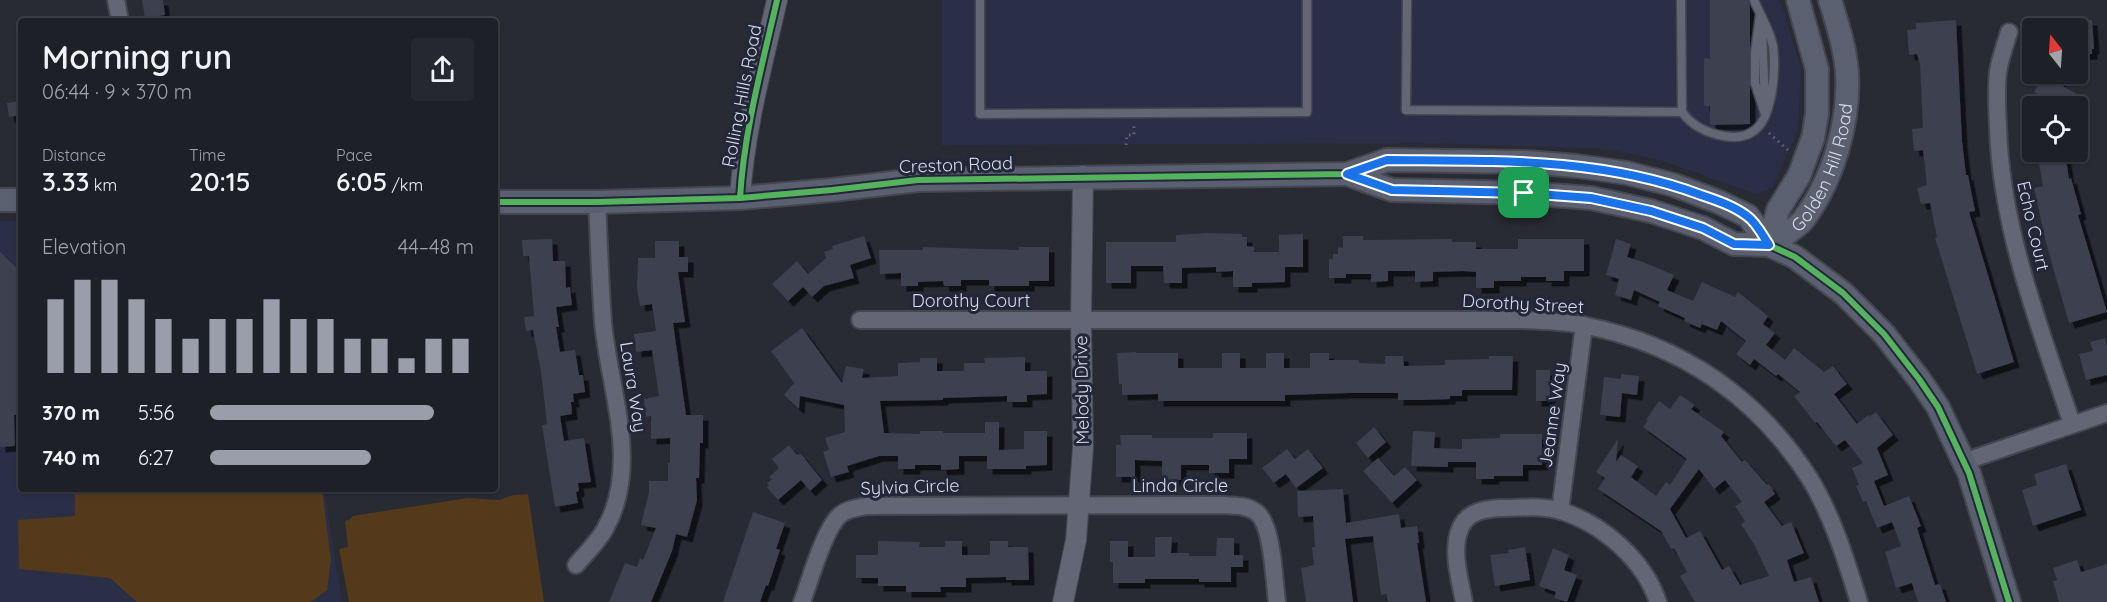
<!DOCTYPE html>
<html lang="en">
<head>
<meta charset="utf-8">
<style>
	:root { --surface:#1e2027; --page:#26282f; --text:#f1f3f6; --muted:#a1a3a7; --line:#3c3e44; --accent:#9a9eaa }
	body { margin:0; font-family:Quicksand,sans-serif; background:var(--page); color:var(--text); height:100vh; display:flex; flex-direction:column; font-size:22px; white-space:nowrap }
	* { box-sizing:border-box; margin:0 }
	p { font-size:20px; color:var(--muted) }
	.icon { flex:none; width:33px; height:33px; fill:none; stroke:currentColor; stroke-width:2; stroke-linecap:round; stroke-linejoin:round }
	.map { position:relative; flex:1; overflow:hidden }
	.details { position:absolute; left:18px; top:18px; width:480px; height:474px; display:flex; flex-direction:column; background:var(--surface); border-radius:6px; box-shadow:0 2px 4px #0004,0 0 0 2px var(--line) }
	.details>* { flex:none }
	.needle { width:39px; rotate:343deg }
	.controls { position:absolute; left:2022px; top:18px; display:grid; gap:12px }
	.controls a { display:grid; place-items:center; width:66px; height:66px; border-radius:6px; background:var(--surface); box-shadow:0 2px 4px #0004,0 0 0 2px var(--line); font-size:30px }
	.pin { position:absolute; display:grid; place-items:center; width:51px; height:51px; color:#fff; margin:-26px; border-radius:12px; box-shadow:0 3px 9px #0006 }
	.round { display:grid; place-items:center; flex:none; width:63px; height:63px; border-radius:6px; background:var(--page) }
	.head { display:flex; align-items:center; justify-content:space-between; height:102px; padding:0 24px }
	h1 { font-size:33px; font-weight:600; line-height:45px }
	.stats { display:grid; grid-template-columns:repeat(3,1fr); gap:9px; height:102px; padding:6px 24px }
	.stats div { display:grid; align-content:center }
	.stats b { font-size:26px; font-weight:600 }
	.stats small { font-size:16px; font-weight:400 }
	.stats p { font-size:16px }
	.chart { height:168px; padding:12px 24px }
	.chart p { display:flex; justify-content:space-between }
	.chart svg { width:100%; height:108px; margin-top:6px; stroke:var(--accent); stroke-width:6 }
	ul { padding:0 24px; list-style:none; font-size:20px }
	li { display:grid; grid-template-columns:96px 72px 1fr; align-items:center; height:45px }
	li i { height:15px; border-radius:8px; background:var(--accent) }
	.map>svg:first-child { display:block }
</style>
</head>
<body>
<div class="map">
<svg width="2107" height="602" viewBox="0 0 2107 602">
	<defs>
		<filter id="shadow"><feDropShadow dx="5.5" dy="5.5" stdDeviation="0" flood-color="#0009"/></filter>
	</defs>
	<rect width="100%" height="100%" fill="#282a34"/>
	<path fill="#2a2f47" d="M942,0H1780L1801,68L1798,130L1772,188L1756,194L1660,160L1607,149L1430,143L942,145Z
		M0,221H21V489H324L342,602H0Z"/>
	<path fill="#543a1b" d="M75,489H322L331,560L327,590L311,602H137L110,578L19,569L18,520L75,516Z
		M528,494L544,602H349L339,549L348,547L345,521L351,519L352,516L468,498L499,500L514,495Z"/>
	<path fill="#3c3f50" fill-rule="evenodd" filter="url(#shadow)" d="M142,0H163L165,15L145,18Z
		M1710,0H1748L1750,7V124L1710,125V106H1704V58L1710,59Z
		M1956,20L1962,141L1966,175H1968L1975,211L1969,212L2014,362L1977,374L1935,238L1937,237L1930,203L1921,204L1917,188L1927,185L1923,150L1914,151L1912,129L1923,128L1920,64L1917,54L1909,55L1907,30L1916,29V23Z
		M2078,20H2092L2094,49H2092V54L2078,55Z
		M2044,74H2053L2062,79L2059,84L2077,94L2071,105L2064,101L2061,106H2031L2038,94L2034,92Z
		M21,101V115L9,117L7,103Z
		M2037,152H2065L2069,179L2071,178L2081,214L2078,215L2107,312L2069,323L2046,243L2034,188L2043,186Z
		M1207,233L1242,234V237H1247V246L1254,247V252H1279V235L1303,234V267H1285V282L1252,283V287H1233V271L1216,272V267L1182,268V283H1164L1163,266H1131V283H1106V242H1176V235Z
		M864,236L871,258L850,265L854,278L824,286L812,297L803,287L788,301L772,284L797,261L808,274L826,258L824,252L833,249L832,246Z
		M1343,236H1363V240L1452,239V242H1476V249H1518V239H1584V271H1564V281H1546V277H1521V281H1494V288H1476V272L1463,271L1433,272V281L1415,282V271H1388V281L1371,282V274H1346V278H1329V259H1333V254H1338V247L1343,248Z
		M552,239L553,261H565L566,288L570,287L572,305L556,307L559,327H556L560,352L575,350L579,375H583L585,392L573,394L574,402H571L572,414L560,416L564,441L584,438L591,482L578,483L579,491L576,492L578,503L555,507L542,425L547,424L541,372L533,330L526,331L524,317L534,316L529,256H523L522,240Z
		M1616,239L1631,244L1627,257L1643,262L1674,275L1667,290L1693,301L1702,282L1735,297L1738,292L1768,316L1763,324L1775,333L1766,345L1785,360L1794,348L1824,372L1833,366L1847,384L1834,394L1857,424L1868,415L1869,417L1876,412L1893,435L1877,448L1888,475L1874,481L1884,506L1909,496L1921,526L1917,528L1935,585L1940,584L1946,602H1918L1912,583L1896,588L1885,552L1901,546L1892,522L1877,528L1866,501L1863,502L1856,486L1859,485L1852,468L1863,463L1845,440L1836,446L1817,422L1815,423L1794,396L1800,392L1778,374L1776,376L1754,359L1750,365L1736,354L1746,341L1721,321L1717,330L1702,324L1700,328L1684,321L1685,318L1658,306L1660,302L1634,290L1631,300L1615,295L1619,279L1606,275Z
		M655,241H679V257H688V272H678L685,322L673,323L686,415H703V443H700L699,478H696L697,500L687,537L676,534L672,551L651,602H609L625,563L637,567L640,558L643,560L656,528L641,525L649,492V481H668V463H670V438L651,439V416L646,417L644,399L659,396L652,350L636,352L634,334L656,331L652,304L640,306L637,289L638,258H655Z
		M923,247L1019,250V247H1049V281H1029V286H989V280H961V286H944L943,281L918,282V286H901V273L880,274L879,250H923Z
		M0,252L20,271L21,290V414L14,415L15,446L0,447Z
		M802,328L842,383L846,366L864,369L862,378L898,376V363L920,362V358H937V371H964V363H985L984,358L1025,357V371H1047V394L1027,395V402H1007V396L943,398V400L880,401L884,433L920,434V431H943V433H985V422H999V450L1024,449V431H1047V465L1026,466V469H987V456H959V469L941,470V465H915V469H898V456H879L847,466L849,472L831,477L823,452L829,450L825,438L845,432L844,405L800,396L799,409L784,395L794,383L771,351Z
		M2105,338L2107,346V375L2086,380L2079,354L2093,351L2090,342Z
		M1136,352V353H1178V368H1222V353H1240V368H1266V353H1284V368H1310V353H1329V360H1359V363L1385,364V356H1403L1404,366L1445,365V360L1489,359V356H1513L1512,390H1462V396H1450V399L1422,400H1398V393H1348L1285,395V401H1158V394L1122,395V384H1119L1117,353Z
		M1536,370H1550V401H1536Z
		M1621,374L1639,376L1637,395L1622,393L1620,417L1600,415L1604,377L1621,379Z
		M1680,395L1695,405L1691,409L1724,432L1721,436L1742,462L1745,460L1767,485L1769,484L1775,494L1764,502L1782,526L1791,522L1804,553L1787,560L1794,582L1811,577L1819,602H1695L1680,576L1687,572L1674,548L1671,549L1661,531L1598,489L1605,478L1596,472L1618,439L1616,462L1621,455L1638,466L1631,477L1656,496L1666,482L1670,485L1687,459L1643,427L1648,420H1646L1659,401L1670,409ZM1699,469L1714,489L1725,480L1742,502L1735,506L1745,521L1741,524L1755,546L1769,576L1740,585L1729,566L1722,570L1700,531L1686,538L1670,509Z
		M1374,427L1386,442L1368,458L1356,443Z
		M1413,431L1435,432L1434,448L1462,449V439L1500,438V434H1542V465H1523V476H1494V479H1476V462H1448V467L1411,466Z
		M1213,433H1247V459H1229V473H1209V465H1181V480H1162V461L1135,460V477H1116V445H1121L1120,435H1152V438H1213Z
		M789,445L797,455L801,454L822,480L810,491L801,480L778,500L767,487L769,485L767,483L772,479L769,477L779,468L772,459Z
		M1287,449L1295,459L1308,449L1323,468L1296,488L1286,474L1274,483L1262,468Z
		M1378,458L1394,476L1405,467L1417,480L1392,503L1363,471Z
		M2066,464L2081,510L2033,526L2022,490L2037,485L2034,474Z
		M1343,489L1346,523L1399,514L1401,528L1417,526L1419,543H1417L1426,602H1388L1386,594L1381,595L1373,536L1345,539L1353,602H1306L1301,568L1314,565L1312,547H1315L1313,516L1298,517L1297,491Z
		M753,512L785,523L776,549L780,550L768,586L766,585L760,602H723Z
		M1155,537H1172L1171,553H1189V556H1216L1217,538H1234V555H1243V567H1231V582H1199V579H1145V583H1113V562H1110V541H1128V557H1155Z
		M878,541L920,542L919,547H945V541H962V555H990V541H1008V547H1028L1029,580H1006V577L966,578V587H940L941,592H906V586H878V578H856V555H878Z
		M1525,547L1530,580L1495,586L1490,555L1509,553L1508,550Z
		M1553,548L1569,555L1564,570L1577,575L1567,602L1554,598L1556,592L1539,586Z
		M2077,560L2081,572L2107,564V602H2059L2053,581L2057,580L2053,568Z"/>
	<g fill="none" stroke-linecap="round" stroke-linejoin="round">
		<g stroke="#454750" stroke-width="11">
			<path id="service" d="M980,0V114L1307,112V0
				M1407,0L1406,110L1682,112L1681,0
				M1760,15L1755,53V83L1765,114
				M1762,31L1765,102
				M1682,112C1692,126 1706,133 1724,136C1734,138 1746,137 1755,130C1773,116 1776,68 1773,47C1771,32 1760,15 1754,0"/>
		</g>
		<g stroke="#454750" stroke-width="20">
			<path id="minor" d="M116,0L120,21
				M2009,32C2005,45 2000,59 1998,72C1996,90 1997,109 1998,127C2001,230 2040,327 2072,424
				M860,320H1523C1544,321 1566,321 1587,326C1682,345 1758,397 1810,479C1833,517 1846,560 1859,602
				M1963,462L2107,413
				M1560,511L1584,325
				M576,565C586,553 598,542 605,529C641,465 609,389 603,322C600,282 599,242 597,202
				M802,602C810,581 824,529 840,515C847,509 857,508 866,506L1224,505C1235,506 1247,505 1256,512C1273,524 1274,581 1277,602
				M1464,602C1460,580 1451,551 1460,529C1467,511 1485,509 1501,508C1521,508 1542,505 1561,511C1603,524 1644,560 1658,602"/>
		</g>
		<g stroke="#454750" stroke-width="22">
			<path id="tertiary" d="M740,198C744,131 762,66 777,0
				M1063,602L1076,540L1083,448L1081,320L1083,176"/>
		</g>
		<g stroke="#454750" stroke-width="26">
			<g id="secondary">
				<path d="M1347,174L1392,190L1524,193L1591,198L1651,211L1703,228L1734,244L1769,245L1795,257L1843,293L1884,334L1919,379L1938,407L1969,473L2009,602"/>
				<path d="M0,200H21"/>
				<path d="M495,202H597L740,198L832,190L918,180L1347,174L1387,160L1526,162L1577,166L1627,173L1674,185L1719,202L1748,216L1769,245"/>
				<path id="s1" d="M1769,245C1780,237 1795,230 1803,220C1833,181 1850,121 1847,72C1845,47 1837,23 1830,0"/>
				<path d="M1769,245L1778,210L1799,176L1813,138L1817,114V69L1798,0"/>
			</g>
		</g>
		<path stroke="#646671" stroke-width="3" stroke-dasharray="1.5 4.5" stroke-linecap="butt" d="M1769,133L1788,150
			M1126,145L1127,135H1134V124"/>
		<use href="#service" stroke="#636675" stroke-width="8"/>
		<use href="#minor" stroke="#636675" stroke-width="16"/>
		<use href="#tertiary" stroke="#636675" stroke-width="20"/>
		<use href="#secondary" stroke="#5b6070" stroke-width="22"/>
		<g stroke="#22273a" stroke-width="10">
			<path id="cycleway" d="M1347,174L1392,190L1524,193L1591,198L1651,211L1703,228L1734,244L1769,245L1795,257L1843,293L1884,334L1919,379L1938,407L1969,473L2009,602
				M740,198C744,131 762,66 777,0
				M495,202H597L740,198L832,190L918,180L1347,174L1387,160L1526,162L1577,166L1627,173L1674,185L1719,202L1748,216L1769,245"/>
		</g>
		<use href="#cycleway" stroke="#56b35d" stroke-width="6"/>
	</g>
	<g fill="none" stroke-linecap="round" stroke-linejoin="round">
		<g stroke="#fff" stroke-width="12">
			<path id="route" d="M1387,160C1493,161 1600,157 1701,195C1716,200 1734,206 1747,216C1756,222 1763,236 1769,245L1734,244L1703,228L1651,211L1591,198L1524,193L1392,190L1347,174Z"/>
		</g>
		<use href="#route" stroke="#1a73e8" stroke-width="8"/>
	</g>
	<g text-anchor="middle" stroke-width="6" stroke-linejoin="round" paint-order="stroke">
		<g font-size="18" fill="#d8dce9" stroke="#22273a">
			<text transform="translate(742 96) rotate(-79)" y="6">Rolling Hills Road</text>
			<text dy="6" stroke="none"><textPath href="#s1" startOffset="99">Golden Hill Road</textPath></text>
			<text transform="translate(956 165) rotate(-2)" y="6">Creston Road</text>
			<text transform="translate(2033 226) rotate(77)" y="6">Echo Court</text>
			<text x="971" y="307">Dorothy Court</text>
			<text transform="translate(1523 304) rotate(3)" y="6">Dorothy Street</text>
			<text transform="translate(633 387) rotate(81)" y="6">Laura Way</text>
			<text transform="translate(1082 390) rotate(-91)" y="6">Melody Drive</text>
			<text transform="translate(1553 415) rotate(-82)" y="6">Jeanne Way</text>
			<text x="1180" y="492">Linda Circle</text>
			<text transform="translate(910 487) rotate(-2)" y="6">Sylvia Circle</text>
		</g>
	</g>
</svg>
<div class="controls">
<a><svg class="needle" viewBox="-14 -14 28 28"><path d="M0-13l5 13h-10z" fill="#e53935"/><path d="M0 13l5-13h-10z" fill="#a1a3a7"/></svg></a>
<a><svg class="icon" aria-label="locate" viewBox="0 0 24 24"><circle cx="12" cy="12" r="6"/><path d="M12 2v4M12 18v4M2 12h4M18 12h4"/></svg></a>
</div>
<div class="pin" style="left:1524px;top:193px;background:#1e9e55"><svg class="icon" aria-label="arrive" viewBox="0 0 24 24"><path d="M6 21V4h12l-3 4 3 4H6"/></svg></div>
<section class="details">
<div class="head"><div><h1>Morning run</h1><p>06:44 · 9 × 370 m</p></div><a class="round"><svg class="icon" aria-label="share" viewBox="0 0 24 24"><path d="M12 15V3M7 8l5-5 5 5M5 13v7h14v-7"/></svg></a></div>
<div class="stats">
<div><p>Distance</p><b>3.33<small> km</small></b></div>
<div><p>Time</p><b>20:15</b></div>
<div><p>Pace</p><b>6:05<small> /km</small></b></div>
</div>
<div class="chart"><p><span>Elevation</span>44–48 m</p>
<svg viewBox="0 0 160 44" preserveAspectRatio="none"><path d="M5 44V14M15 44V6M25 44V6M35 44V14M45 44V22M55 44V30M65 44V22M75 44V22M85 44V14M95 44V22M105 44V22M115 44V30M125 44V30M135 44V38M145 44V30M155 44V30"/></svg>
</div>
<ul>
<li><b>370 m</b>5:56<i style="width:85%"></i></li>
<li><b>740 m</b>6:27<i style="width:61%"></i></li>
</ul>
</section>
</div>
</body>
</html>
